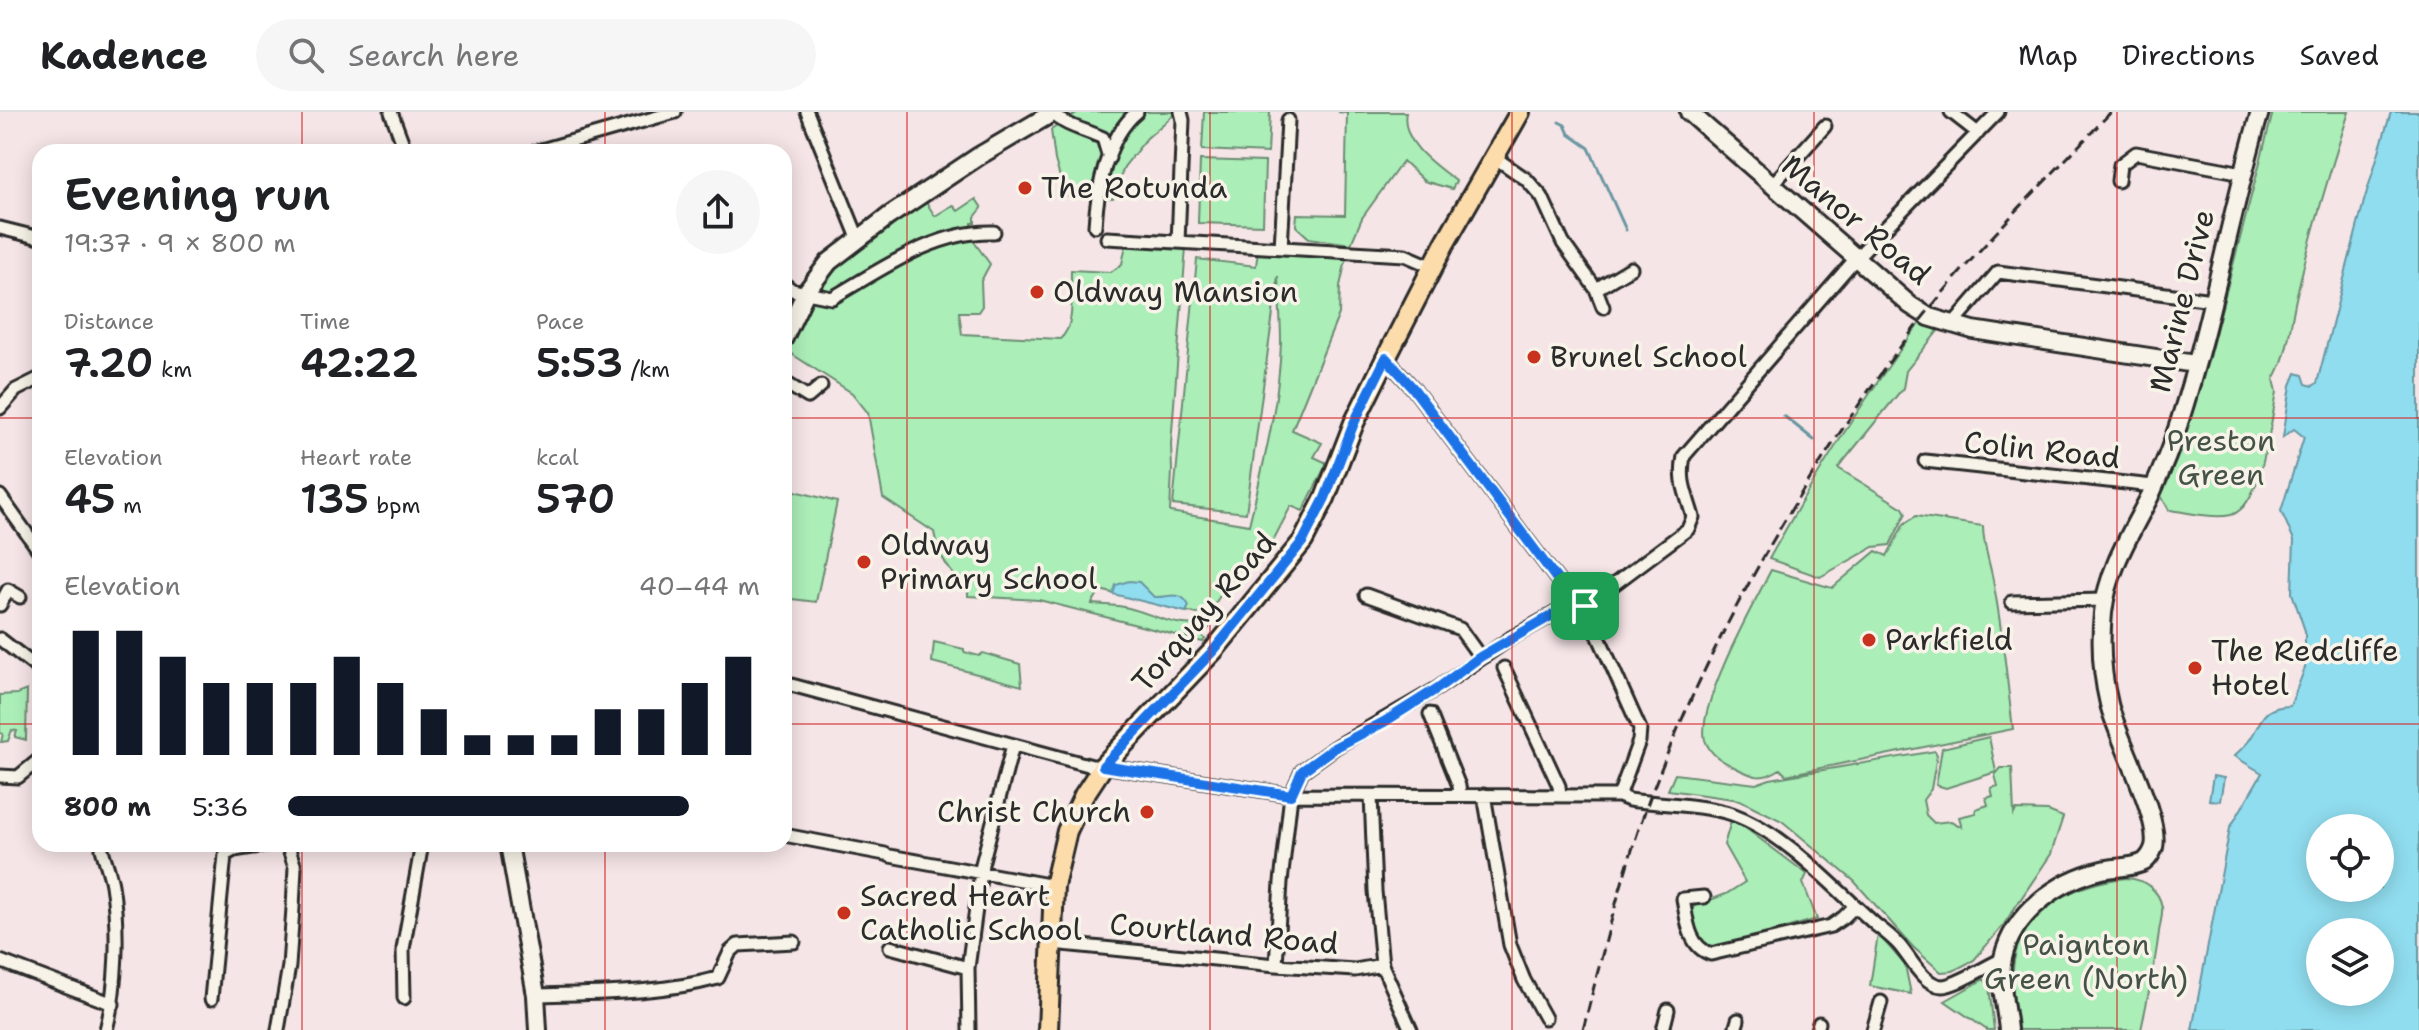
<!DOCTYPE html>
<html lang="en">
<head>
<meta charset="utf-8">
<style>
	:root { --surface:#fff; --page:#f6f6f6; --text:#202124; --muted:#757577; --line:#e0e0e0; --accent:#111827 }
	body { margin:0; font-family:"Shantell Sans",sans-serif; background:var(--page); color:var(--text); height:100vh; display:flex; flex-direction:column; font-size:30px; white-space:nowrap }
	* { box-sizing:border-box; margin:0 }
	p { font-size:26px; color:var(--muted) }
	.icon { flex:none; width:44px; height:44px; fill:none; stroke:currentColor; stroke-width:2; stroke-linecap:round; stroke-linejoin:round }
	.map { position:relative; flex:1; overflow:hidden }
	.panel { position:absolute; left:32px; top:32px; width:760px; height:708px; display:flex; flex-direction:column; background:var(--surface); border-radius:24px; box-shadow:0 4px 20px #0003 }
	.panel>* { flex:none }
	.tools { position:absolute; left:2306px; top:702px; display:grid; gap:16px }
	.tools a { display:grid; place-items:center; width:88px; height:88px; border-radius:50%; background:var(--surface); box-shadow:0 4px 20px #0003; font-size:40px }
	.pin { position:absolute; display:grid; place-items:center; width:68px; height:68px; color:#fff; margin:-34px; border-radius:16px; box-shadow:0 4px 12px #0006 }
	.round { display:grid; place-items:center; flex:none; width:84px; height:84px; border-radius:42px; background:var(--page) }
	.summary { display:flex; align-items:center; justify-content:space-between; height:136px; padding:0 32px }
	h1 { font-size:44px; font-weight:600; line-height:60px }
	.metrics { display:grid; grid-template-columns:repeat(3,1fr); gap:12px; height:136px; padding:8px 32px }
	.metrics div { display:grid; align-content:center }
	.metrics b { font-size:40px; font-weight:600 }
	.metrics small { font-size:22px; font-weight:400 }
	.metrics p { font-size:22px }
	.chart { height:224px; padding:16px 32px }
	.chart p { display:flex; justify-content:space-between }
	.chart svg { width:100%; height:144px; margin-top:8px; stroke:var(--accent); stroke-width:6 }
	ul { padding:0 32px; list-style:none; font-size:26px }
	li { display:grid; grid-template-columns:128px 96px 1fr; align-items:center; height:60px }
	li i { height:20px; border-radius:10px; background:var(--accent) }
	header { display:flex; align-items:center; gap:48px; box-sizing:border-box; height:112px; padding:0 40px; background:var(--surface); border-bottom:2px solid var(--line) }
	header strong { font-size:38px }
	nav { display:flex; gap:44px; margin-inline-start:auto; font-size:28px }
	.search { width:560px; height:72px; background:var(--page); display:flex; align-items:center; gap:20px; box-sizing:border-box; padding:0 28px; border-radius:44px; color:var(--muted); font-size:30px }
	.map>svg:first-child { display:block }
</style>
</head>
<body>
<header>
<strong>Kadence</strong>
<div class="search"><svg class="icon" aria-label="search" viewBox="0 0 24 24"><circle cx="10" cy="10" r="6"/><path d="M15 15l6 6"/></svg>Search here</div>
<nav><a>Map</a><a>Directions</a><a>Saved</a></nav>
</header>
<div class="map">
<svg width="2419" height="918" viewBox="0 0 2419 918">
	<rect width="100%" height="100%" fill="#f6e5e7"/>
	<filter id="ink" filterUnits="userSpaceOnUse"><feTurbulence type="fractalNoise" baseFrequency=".0125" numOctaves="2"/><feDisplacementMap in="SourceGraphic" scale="16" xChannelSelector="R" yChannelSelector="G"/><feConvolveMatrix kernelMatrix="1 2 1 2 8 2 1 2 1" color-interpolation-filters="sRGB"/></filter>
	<g filter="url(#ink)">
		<path fill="#abeeb8" stroke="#6b8c72" stroke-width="2" d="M1078,0H1177L1147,26L1124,55L1113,86L1065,83L1055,48L1051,18Z
			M1204,0H1270L1268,41L1202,38Z
			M1338,0H1406C1400,30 1435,53 1456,69L1452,77L1424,69L1403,49L1362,106L1351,132L1309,126L1296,114L1297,102L1345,103L1347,1Z
			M2273,0H2349C2330,59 2312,118 2298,178C2290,209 2290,240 2274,267L2277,280C2271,307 2262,395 2231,403C2213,407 2187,400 2169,398L2161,384L2179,342L2208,249Z
			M1200,48L1265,50L1263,113L1198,111Z
			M924,87L935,104L953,93L958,99L976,87L982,96L975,105V111H972V127L990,152L981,169L982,194L978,200H959L962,222L1060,227C1077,213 1070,179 1071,158L1111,160L1122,152L1126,133L1186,135L1171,332L1172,358L1170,400L1249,413C1263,354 1279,292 1281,231C1281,209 1279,186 1278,164L1246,401L1173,393L1197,147L1256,154L1258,138L1347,143L1340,174L1339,202L1292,318L1322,331L1314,345L1327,351L1303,399L1291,394L1264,446L1237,458L1212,496L1197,502L1100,478L1092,492C1102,493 1113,493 1124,495C1151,500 1184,522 1211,508L1209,516L1202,524L1205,527L1203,530L1039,488L968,484V479C951,461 938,445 934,420L883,386L868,301L852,281L784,237V231L830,151Z
			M1922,208L1938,219L1906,259L1903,276L1838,356L1903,396L1906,401L1890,433L1874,435L1820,465L1769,447C1815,364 1865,284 1922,208Z
			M784,376L837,390L816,490L784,486Z
			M1916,404L1983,414C1983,435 1991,453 1994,474C2003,521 2007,570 2013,617L1786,663L1780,657C1762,669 1754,665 1736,656C1722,649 1710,643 1705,628C1696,595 1754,491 1771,458L1832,476L1876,439L1887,444L1904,412Z
			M934,530L964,537V540L979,544L983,541L1020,552L1022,574L932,550Z
			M27,578L26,628L15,625L17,619L12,618L8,629L1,630L3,622L0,621V583L17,582Z
			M1989,625L1996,660L1946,676L1936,673L1942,636Z
			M1935,639L1937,643L1931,677L1923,688L1926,703L1934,711L1951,709L1962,715L1959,705L1976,701V697L1988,693L1986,686L1993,684L1991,676L1998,674L1995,663L2001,656H2012L2014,702L2016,698L2048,699L2063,705L2051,742L2002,815L1974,848L1953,859L1941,860L1913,835L1854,769L1782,709L1740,688L1668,678L1675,662L1756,672L1770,667Z
			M1732,706L1807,762L1803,771L1817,807L1726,833L1709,834L1696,825L1691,802L1694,794L1726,782L1745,770L1724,733Z
			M2126,766C2143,767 2159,777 2162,795C2163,802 2160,812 2159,820C2155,853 2148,885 2141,918H2018C2015,895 2010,872 2014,849C2022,795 2078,771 2126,766Z
			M1878,822L1905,853L1911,882L1870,874Z
			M1984,867L1989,874L1994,918H1987L1945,889Z"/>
		<path fill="#90ddef" stroke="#6896a1" stroke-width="2" fill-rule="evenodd" d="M2391,0H2419V918H2192L2230,716L2262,661L2234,644C2239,639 2244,635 2248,630C2263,610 2259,595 2290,594L2305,556V519L2292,481L2294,428L2281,399L2304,325L2294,317L2283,325L2291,273L2296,261L2303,263L2306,272L2313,274L2317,271L2364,89ZM2320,716H2380V776H2320ZM2320,820H2380V880H2320Z
			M1129,469L1139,470L1154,485C1169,486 1181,477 1189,494L1186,500L1113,482L1116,473Z
			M2213,664L2224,666L2220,689L2209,688Z"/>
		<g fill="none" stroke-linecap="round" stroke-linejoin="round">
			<path stroke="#6896a1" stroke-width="3" d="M1559,10L1565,13L1569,22L1589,36L1626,118
				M1784,304L1814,328"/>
			<g stroke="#2b2b2b" stroke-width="17">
				<path id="street" d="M391,0L406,40
					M807,0L858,126
					M1951,0L1978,21
					M1052,1C1067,15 1084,17 1103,26L1109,46
					M534,40L675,0
					M1494,45L1526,67L1542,85L1563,131L1596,177L1603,195
					M2118,69L2120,53L2136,41L2243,61
					M1772,73L1825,14
					M1095,114C1097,77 1107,25 1137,0
					M0,116L40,126
					M1107,126L1405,143L1433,155
					M1178,130L1183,8L1181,0
					M1281,136L1288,8
					M784,172L792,178L832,186C881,158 935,118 994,120
					M1596,177L1631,156
					M1952,213L1998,160L2212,188
					M1386,246L1413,276L1562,474L1585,494L1640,617L1639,629L1619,684
					M784,270L808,285L821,274
					M0,296L16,278L40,266
					M1925,349L2153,374
					M0,384L40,440
					M1366,483L1460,517L1480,545
					M2012,490L2105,488
					M0,493L8,478L20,485
					M0,527L40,558
					M1504,556L1559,674L1560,683
					M784,571L1092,654H1103L1291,683L1619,684L1629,688C1659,692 1705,693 1732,702C1786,721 1834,776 1876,813C1884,819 1892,825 1899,833C1910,845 1923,873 1942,874C1956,874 1988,853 2003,847
					M1430,602L1459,674L1460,683
					M0,664L18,665L40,647
					M1484,683L1510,833L1524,868L1545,906
					M1371,684L1375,779L1382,853L1411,918
					M784,723L885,742
					M102,737C105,749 110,761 112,773C119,816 117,876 106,918
					M890,744L1054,774
					M1704,785L1683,787C1687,807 1688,835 1711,842L1831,814L1844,805L1855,794
					M1052,831L1276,853L1355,858L1382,853
					M890,835L968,856
					M0,849L113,892
					M1276,853L1281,770L1291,683L1302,659L1334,636L1438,576L1511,526L1563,497L1585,494L1688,417L1693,405C1686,380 1679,370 1684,344L1857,145L1998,0
					M536,883C597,881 659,882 718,866L730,840L738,833L794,830
					M404,886L403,837L422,732
					M211,887L225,743L234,738L273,732
					M278,918L289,854L293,796L295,755L287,732
					M969,918L968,856L982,752L1013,633
					M1663,918L1668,898
					M1735,918L1738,908
					M1817,918L1819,911
					M1873,918L1881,890"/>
			</g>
			<g stroke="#2b2b2b" stroke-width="22">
				<path id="secondary" d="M1689,0L1910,193L1929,205L1973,218L2195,252
					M784,226L806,180L829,150L889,104L979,44L1054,0
					M509,732L536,883L538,918
					M2008,918C2006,895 1998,869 2003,846C2013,801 2059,768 2102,758C2115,755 2133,756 2144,750C2149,746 2152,741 2154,735C2161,706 2117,626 2109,592C2102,563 2100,531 2103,501C2107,459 2131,421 2150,384C2161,360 2171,336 2179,311C2212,209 2230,103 2260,0"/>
			</g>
			<g stroke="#2b2b2b" stroke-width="24">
				<path id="primary" d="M1048,918L1054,774L1067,719L1084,683L1103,654L1214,538L1303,429L1325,386L1354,311L1386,246L1445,131L1520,0"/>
			</g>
			<use href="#street" stroke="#f7f3e8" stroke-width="11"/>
			<use href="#secondary" stroke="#f7f3e8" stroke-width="16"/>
			<use href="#primary" stroke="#fddcac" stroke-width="18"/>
			<path stroke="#2b2b2b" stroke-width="3" stroke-dasharray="12 6" stroke-linecap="butt" d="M1583,918C1603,839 1623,757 1652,680C1716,514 1808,356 1916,214C1975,138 2045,70 2111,0"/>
		</g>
	</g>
	<g fill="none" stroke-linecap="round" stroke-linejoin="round" filter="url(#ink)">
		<g stroke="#fff" stroke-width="16">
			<path id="route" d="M1386,246L1413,276L1562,474L1585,494L1563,497L1480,545L1438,576L1384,610L1334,636L1302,659L1291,683L1103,654L1214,538L1303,429L1325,386L1354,311Z"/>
		</g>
		<use href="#route" stroke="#1a73e8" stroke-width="10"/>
	</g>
	<path fill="none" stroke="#d62828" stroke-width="2" stroke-opacity="0.55" d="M302,0V40M605,0V40M907,0V918M1210,0V918M1512,0V918M1814,0V918M2117,0V918M0,306H40M784,306H2419M0,612H40M784,612H2419M302,732V918M605,732V918"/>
	<g fill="#c8321e" stroke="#f7f3e8" stroke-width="3">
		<circle cx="1025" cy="76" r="8"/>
		<circle cx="1037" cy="180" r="8"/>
		<circle cx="1534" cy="245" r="8"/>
		<circle cx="864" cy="450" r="8"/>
		<circle cx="1869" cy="528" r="8"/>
		<circle cx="2195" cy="556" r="8"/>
		<circle cx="1147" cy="700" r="8"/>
		<circle cx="844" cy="801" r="8"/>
	</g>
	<g text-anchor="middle" stroke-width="7" stroke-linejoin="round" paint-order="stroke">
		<g font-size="30" fill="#2b2b2b" stroke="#f7f3e8" text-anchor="start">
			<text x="1041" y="86">The Rotunda</text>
			<text x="1053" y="190">Oldway Mansion</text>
			<text x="1550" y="255">Brunel School</text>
			<text x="880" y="443">Oldway<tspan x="880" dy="34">Primary School</tspan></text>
			<text x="1885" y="538">Parkfield</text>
			<text x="2211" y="549">The Redcliffe<tspan x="2211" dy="34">Hotel</tspan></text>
			<text x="1131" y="710" text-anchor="end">Christ Church</text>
			<text x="860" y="794">Sacred Heart<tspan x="860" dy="34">Catholic School</tspan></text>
		</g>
		<g font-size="30" fill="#2b2b2b" stroke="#f7f3e8">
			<text transform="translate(1856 108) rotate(40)" y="10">Manor Road</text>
			<text transform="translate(2182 189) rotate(-76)" y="10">Marine Drive</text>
			<text transform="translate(2042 338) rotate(6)" y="10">Colin Road</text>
			<text transform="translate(1204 500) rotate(-49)" y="10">Torquay Road</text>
			<text transform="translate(1224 822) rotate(5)" y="10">Courtland Road</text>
		</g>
		<g font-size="30" fill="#455247" stroke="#f7f3e8">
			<text x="2221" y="339">Preston<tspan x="2221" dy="34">Green</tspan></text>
			<text x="2086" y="843">Paignton<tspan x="2086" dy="34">Green (North)</tspan></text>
		</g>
	</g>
</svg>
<div class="tools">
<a><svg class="icon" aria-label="locate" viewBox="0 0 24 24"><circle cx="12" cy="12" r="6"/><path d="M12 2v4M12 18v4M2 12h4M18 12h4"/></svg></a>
<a><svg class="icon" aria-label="layers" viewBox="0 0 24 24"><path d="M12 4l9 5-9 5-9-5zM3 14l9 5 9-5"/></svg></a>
</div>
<div class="pin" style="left:1585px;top:494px;background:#1e9e55"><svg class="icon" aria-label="arrive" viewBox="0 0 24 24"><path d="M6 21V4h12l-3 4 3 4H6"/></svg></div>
<section class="panel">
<div class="summary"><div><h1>Evening run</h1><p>19:37 · 9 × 800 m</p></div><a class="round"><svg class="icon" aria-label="share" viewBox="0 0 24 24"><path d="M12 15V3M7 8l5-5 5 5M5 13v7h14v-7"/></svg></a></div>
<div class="metrics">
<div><p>Distance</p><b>7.20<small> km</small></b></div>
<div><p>Time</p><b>42:22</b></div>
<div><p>Pace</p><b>5:53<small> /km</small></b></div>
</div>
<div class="metrics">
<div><p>Elevation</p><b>45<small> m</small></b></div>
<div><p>Heart rate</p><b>135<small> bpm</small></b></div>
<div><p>kcal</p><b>570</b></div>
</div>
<div class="chart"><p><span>Elevation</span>40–44 m</p>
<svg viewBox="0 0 160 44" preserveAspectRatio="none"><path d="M5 44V6M15 44V6M25 44V14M35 44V22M45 44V22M55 44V22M65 44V14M75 44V22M85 44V30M95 44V38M105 44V38M115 44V38M125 44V30M135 44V30M145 44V22M155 44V14"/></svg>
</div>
<ul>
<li><b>800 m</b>5:36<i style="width:85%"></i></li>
</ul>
</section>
</div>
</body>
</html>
